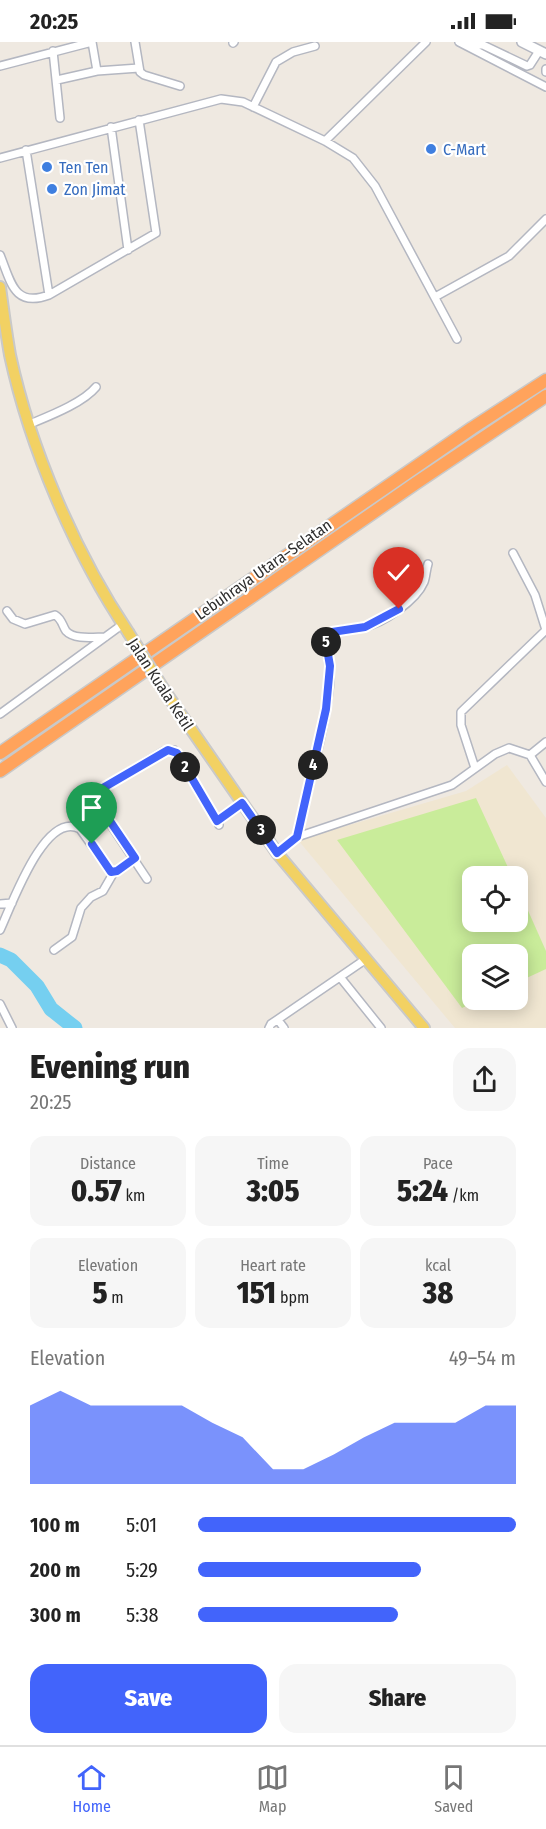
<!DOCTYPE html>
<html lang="en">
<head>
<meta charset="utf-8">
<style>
	:root { --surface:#fff; --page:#f6f6f6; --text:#222; --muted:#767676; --line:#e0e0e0; --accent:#4264fb }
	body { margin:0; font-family:"Fira Sans Condensed",sans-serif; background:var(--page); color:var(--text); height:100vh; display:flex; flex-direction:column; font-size:22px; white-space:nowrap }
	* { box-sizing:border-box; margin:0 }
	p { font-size:20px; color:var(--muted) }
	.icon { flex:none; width:33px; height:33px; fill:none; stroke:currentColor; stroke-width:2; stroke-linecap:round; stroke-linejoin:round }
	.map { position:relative; height:986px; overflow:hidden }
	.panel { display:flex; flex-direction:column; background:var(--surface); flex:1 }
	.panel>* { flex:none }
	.buttons { position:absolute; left:462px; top:824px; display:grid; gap:12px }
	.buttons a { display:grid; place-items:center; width:66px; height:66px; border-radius:12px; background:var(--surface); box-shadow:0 3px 15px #0003; font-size:30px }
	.pin { position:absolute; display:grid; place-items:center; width:51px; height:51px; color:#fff; margin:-62px -26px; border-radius:50% 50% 50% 0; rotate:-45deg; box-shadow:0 0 6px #0007 }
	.pin .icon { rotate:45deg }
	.km { position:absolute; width:30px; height:30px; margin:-15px; border-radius:50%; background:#222; color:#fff; font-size:16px; line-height:30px; text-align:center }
	.round { display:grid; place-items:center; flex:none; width:63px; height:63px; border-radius:18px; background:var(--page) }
	.head { display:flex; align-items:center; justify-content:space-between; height:102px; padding:0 30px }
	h1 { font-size:33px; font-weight:800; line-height:45px }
	.figures { display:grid; grid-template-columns:repeat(3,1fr); gap:9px; height:102px; padding:6px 30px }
	.figures div { display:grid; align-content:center; border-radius:15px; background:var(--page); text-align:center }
	.figures b { font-size:30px; font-weight:800 }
	.figures small { font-size:16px; font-weight:400 }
	.figures p { font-size:16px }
	.chart { height:168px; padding:12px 30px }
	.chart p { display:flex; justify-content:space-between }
	.chart svg { width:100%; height:108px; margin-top:6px; fill:var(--accent); opacity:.7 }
	.primary-button { display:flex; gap:12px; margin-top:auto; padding:12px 30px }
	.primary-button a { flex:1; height:69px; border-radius:18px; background:var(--accent); color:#fff; font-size:24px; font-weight:800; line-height:69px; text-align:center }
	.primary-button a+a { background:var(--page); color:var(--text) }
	ul { padding:0 30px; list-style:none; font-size:20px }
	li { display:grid; grid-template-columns:96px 72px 1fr; align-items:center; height:45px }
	li i { height:15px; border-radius:8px; background:var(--accent) }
	.status { display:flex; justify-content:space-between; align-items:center; height:42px; padding:0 30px; background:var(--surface); direction:ltr }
	.status svg { height:16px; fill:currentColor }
	.tab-bar { display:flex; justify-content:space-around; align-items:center; height:84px; border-top:2px solid var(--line); background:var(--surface); font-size:16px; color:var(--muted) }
	.tab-bar a { display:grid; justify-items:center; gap:3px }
	.tab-bar .on { color:var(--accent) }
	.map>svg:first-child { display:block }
</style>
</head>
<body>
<div class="status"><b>20:25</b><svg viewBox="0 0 49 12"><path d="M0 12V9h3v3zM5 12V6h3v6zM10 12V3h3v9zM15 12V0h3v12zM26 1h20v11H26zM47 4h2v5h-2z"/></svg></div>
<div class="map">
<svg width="546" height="986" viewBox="0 0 546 986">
	<rect width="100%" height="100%" fill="#efe9e1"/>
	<path fill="#f0e6d1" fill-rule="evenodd" d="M507,723L546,776V986H455L298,798L466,749ZM472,834H518V879H472ZM472,912H518V957H472Z"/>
	<path fill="#c9ec9a" d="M476,756L512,834H472V879H518V846L546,909V927L518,940V912H472V957H481L462,966L337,798Z"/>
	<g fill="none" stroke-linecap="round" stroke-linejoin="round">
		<path stroke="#75cff0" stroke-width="15" d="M0,913L11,918L37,944L51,967L75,986"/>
		<g stroke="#b4b7c1" stroke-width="10">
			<path id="minor" d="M92,0L97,29L139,26
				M135,0L140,30L144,33L180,44
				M459,0L546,45
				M233,1L234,0
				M467,3H483L527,24L530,23L539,9
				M53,9L60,76
				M0,24L92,0
				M546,27V30
				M57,38L97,29
				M253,65L276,20L293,10L315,4
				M111,85L128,208
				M325,99L426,0
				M26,108L49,253
				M0,116L221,57L243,60L325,99L353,116L375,144L457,297
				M0,213C11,240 14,266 49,253L156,191L139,78
				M435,255L509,214L546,177
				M30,382C49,374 83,361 96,345
				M513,511L535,553L546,588
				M7,569L13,577L25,582L55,573C62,577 62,583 66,589C74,598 94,595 105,595
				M0,672L123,582
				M530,713L546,700
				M475,726L461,683V670L546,588
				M217,779L242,761
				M297,795C308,743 325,691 330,639C331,623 324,606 326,593C337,587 351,587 364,585C383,581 416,559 424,540C426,535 426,528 428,522
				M277,811L297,795L452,743L495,712L509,706L530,713L546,740
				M147,837L95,759L93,754L96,750L164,709L174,708L219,783
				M0,862L12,861
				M0,888C11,865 45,767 80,787L111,830L117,829L135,816
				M54,908L72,895L81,866L91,855L103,849L114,830
				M340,935L381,986
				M0,962L12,986
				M278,978L284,986
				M269,986L271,982L366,917"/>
		</g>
		<g stroke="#b4b7c1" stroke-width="12">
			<path id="secondary" d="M522,0L546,12"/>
		</g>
		<g stroke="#c9c9c9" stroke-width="14">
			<path id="primary" d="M0,245C3,267 6,290 10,313C30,406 75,511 128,590
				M164,648L277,811L424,986"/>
		</g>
		<g stroke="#c9c9c9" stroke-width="15">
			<path id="motorway" d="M0,711L472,386L546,338
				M0,729L416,441L546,354"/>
		</g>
		<use href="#minor" stroke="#fff" stroke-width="7"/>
		<use href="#secondary" stroke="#fff" stroke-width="9"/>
		<use href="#primary" stroke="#f2d163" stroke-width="10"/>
		<use href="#motorway" stroke="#ffa35c" stroke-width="12"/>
		<g stroke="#c9c9c9" stroke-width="14" stroke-linecap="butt">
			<path id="primary-bridge" d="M128,590L164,648"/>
		</g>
		<use href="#primary-bridge" stroke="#f2d163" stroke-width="10"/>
	</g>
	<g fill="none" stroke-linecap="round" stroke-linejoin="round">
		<g stroke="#fff" stroke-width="12">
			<path id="route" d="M92,802L111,830L117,829L135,816L93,754L96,750L168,708L177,711L217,779L242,761L277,811L297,795L326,667L330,624L326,601V593L332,590L365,585L399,567"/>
		</g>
		<use href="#route" stroke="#4264fb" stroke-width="8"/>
	</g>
	<g fill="#3f7fe0" stroke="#fff" stroke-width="2">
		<circle cx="431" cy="107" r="6"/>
		<circle cx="47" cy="125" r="6"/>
		<circle cx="52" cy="147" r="6"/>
	</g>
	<g text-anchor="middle" stroke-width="4.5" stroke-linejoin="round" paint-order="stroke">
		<g font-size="16" fill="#366cbe" stroke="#fff" text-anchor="start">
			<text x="443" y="113">C-Mart</text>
			<text x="59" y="131">Ten Ten</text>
			<text x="64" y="153">Zon Jimat</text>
		</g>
		<g font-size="16" fill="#2e2e2e" stroke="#fff">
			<text transform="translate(263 527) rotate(-35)" y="6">Lebuhraya Utara–Selatan</text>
			<text transform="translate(161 642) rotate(57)" y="6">Jalan Kuala Ketil</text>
		</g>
	</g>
</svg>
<div class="buttons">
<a><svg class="icon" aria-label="locate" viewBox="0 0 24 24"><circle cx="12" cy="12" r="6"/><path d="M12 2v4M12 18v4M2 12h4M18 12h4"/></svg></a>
<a><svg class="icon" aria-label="layers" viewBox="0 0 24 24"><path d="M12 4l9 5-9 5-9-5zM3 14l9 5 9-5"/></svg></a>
</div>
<div class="pin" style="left:92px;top:802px;background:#1e9e55"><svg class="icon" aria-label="arrive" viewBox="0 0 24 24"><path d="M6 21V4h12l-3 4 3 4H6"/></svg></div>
<div class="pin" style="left:399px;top:567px;background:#d93025"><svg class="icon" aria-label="check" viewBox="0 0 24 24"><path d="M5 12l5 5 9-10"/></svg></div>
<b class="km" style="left:185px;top:725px">2</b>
<b class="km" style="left:261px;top:788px">3</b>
<b class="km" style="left:313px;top:723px">4</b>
<b class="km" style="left:326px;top:600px">5</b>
</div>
<section class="panel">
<div class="head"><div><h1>Evening run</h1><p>20:25</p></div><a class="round"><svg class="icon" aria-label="share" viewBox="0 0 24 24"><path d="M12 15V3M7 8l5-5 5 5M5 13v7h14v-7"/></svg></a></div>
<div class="figures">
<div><p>Distance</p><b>0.57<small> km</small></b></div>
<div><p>Time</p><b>3:05</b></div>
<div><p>Pace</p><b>5:24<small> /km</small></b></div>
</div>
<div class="figures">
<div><p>Elevation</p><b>5<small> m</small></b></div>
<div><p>Heart rate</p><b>151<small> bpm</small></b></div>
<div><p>kcal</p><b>38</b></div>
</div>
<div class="chart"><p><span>Elevation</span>49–54 m</p>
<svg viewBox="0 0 160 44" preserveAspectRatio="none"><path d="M0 44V12L10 6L20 12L30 12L40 12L50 12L60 19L70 25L80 38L90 38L100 32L110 25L120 19L130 19L140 19L150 12L160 12V44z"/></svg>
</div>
<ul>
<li><b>100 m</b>5:01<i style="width:100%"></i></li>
<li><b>200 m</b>5:29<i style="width:70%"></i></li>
<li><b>300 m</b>5:38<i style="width:63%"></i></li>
</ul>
<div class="primary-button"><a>Save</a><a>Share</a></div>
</section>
<nav class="tab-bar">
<a class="on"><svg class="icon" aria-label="home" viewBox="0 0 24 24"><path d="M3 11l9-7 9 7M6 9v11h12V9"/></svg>Home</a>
<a><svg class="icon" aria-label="map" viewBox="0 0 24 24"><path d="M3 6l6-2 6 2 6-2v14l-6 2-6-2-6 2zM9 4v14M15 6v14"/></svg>Map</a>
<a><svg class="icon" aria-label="saved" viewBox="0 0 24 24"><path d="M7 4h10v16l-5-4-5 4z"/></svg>Saved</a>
</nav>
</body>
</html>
